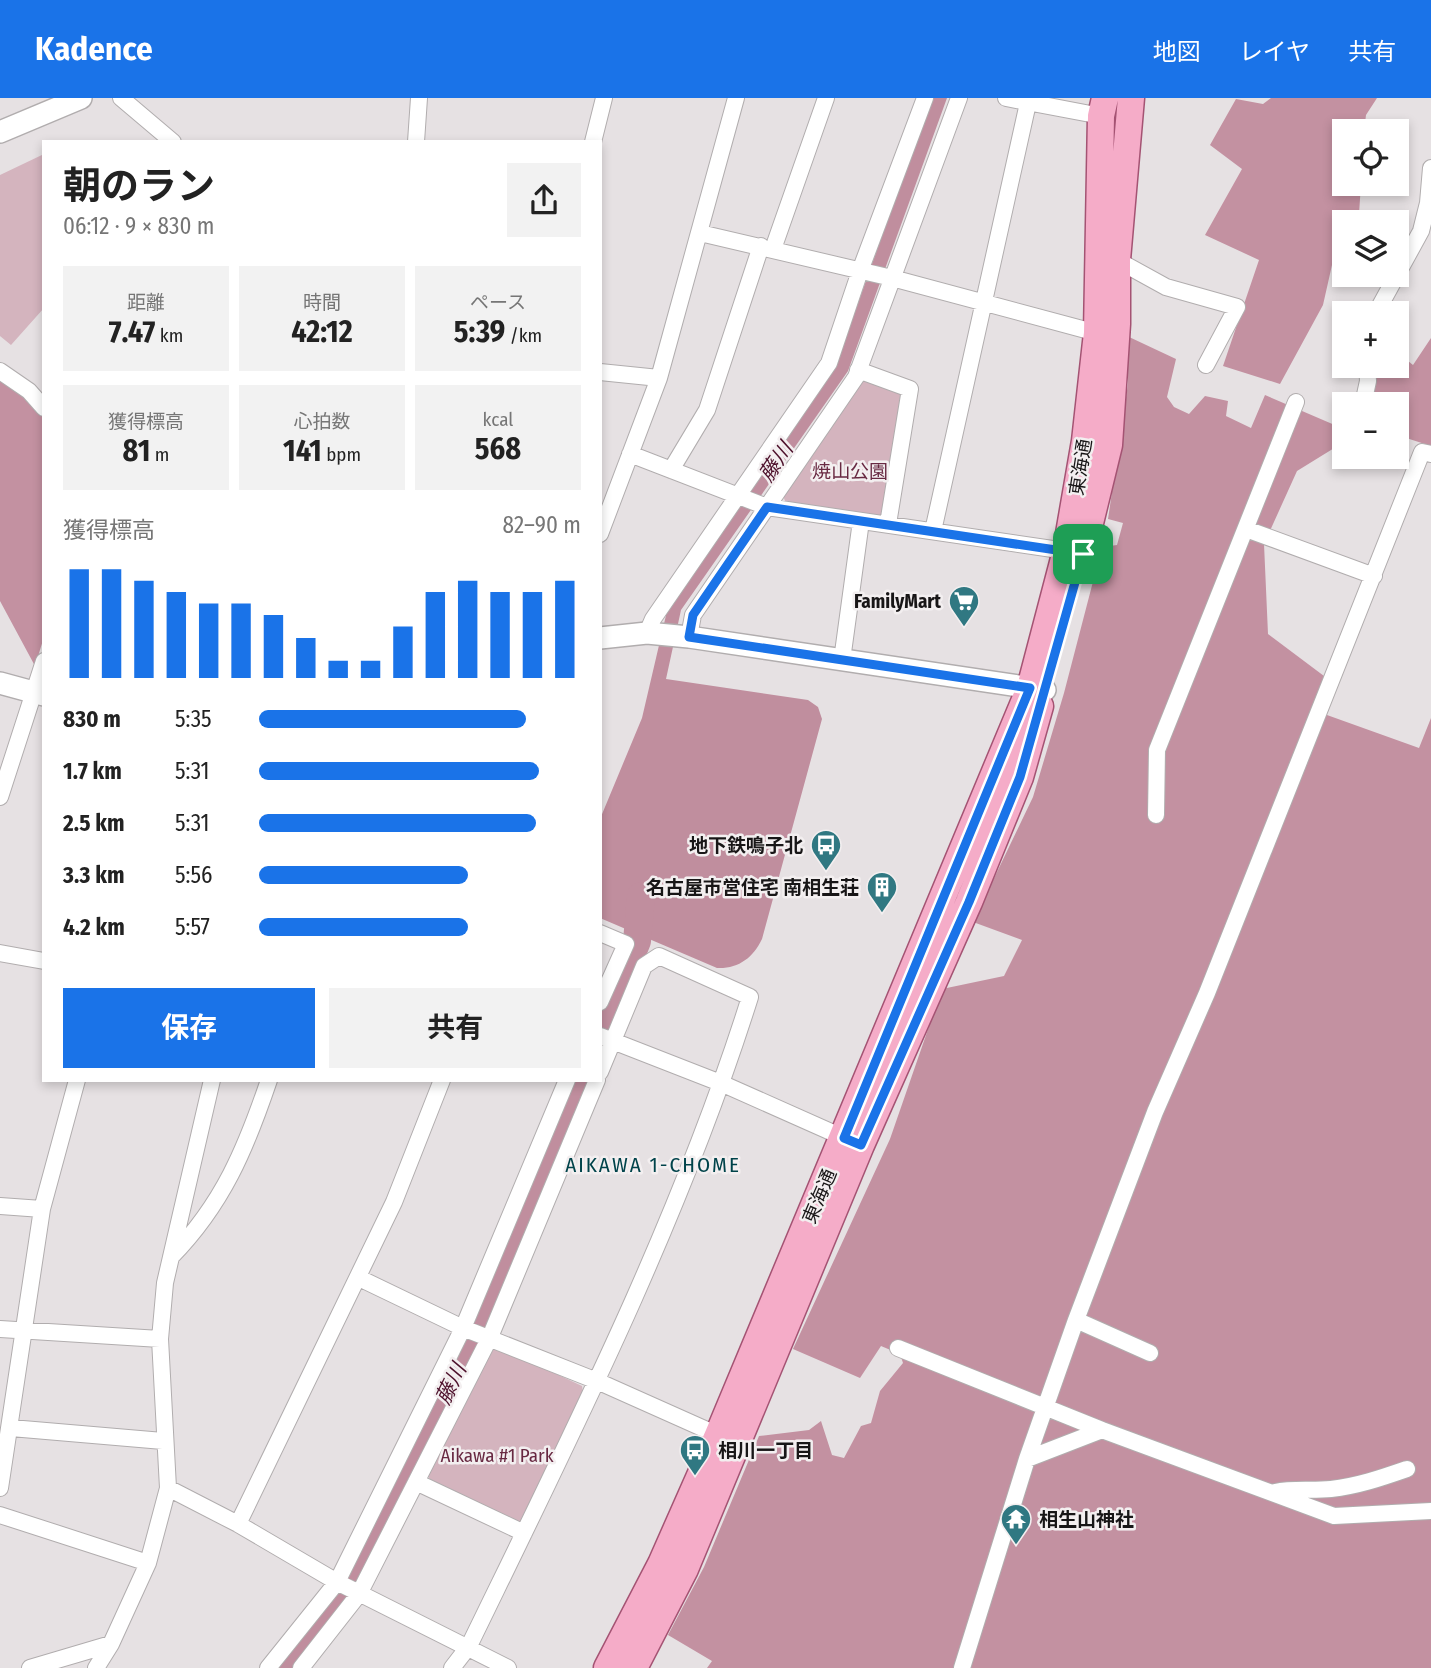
<!DOCTYPE html>
<html lang="ja">
<head>
<meta charset="utf-8">
<style>
	:root { --surface:#fff; --page:#f2f2f2; --text:#222; --muted:#767676; --accent:#1a73e8 }
	body { margin:0; font-family:"Fira Sans Condensed","Noto Sans JP",sans-serif; background:var(--page); color:var(--text); height:100vh; display:flex; flex-direction:column; font-size:26px; white-space:nowrap }
	* { box-sizing:border-box; margin:0 }
	p { font-size:23px; color:var(--muted) }
	.icon { flex:none; width:38px; height:38px; fill:none; stroke:currentColor; stroke-width:2; stroke-linecap:round; stroke-linejoin:round }
	.map { position:relative; flex:1; overflow:hidden }
	.side { position:absolute; left:42px; top:42px; width:560px; height:942px; display:flex; flex-direction:column; background:var(--surface); border-radius:0px; box-shadow:0 4px 10px #0003 }
	.side>* { flex:none }
	.fabs { position:absolute; left:1332px; top:21px; display:grid; gap:14px }
	.fabs a { display:grid; place-items:center; width:77px; height:77px; border-radius:0px; background:var(--surface); box-shadow:0 4px 10px #0003; font-size:35px }
	.pin { position:absolute; display:grid; place-items:center; width:60px; height:60px; color:#fff; margin:-30px; border-radius:14px; box-shadow:0 4px 10px #0006 }
	.round { display:grid; place-items:center; flex:none; width:74px; height:74px; border-radius:0px; background:var(--page) }
	.overview { display:flex; align-items:center; justify-content:space-between; height:119px; padding:0 21px }
	h1 { font-size:38px; font-weight:700; line-height:52px }
	.figures { display:grid; grid-template-columns:repeat(3,1fr); gap:10px; height:119px; padding:7px 21px }
	.figures div { display:grid; align-content:center; border-radius:0px; background:var(--page); text-align:center }
	.figures b { font-size:30px; font-weight:700 }
	.figures small { font-size:19px; font-weight:400 }
	.figures p { font-size:19px }
	.chart { height:196px; padding:14px 21px }
	.chart p { display:flex; justify-content:space-between }
	.chart svg { width:100%; height:126px; margin-top:7px; stroke:var(--accent); stroke-width:6 }
	.button { display:flex; gap:14px; margin-top:auto; padding:14px 21px }
	.button a { flex:1; height:80px; border-radius:0px; background:var(--accent); color:#fff; font-size:28px; font-weight:700; line-height:80px; text-align:center }
	.button a+a { background:var(--page); color:var(--text) }
	ul { padding:0 21px; list-style:none; font-size:23px }
	li { display:grid; grid-template-columns:112px 84px 1fr; align-items:center; height:52px }
	li i { height:18px; border-radius:9px; background:var(--accent) }
	header { display:flex; align-items:center; gap:42px; box-sizing:border-box; height:98px; padding:0 35px; background:var(--accent); color:#fff }
	header strong { font-size:33px }
	nav { display:flex; gap:38px; margin-inline-start:auto; font-size:24px }
	.map>svg:first-child { display:block }
</style>
</head>
<body>
<header>
<strong>Kadence</strong>
<nav><a>地図</a><a>レイヤ</a><a>共有</a></nav>
</header>
<div class="map">
<svg width="1431" height="1570" viewBox="0 0 1431 1570">
	<rect width="100%" height="100%" fill="#e6e1e3"/>
	<path fill="#d4b4be" d="M44,56V210L11,247L0,238V77Z
		M862,282L900,292L904,300L886,413L880,419L786,406L783,397Z
		M493,1250H501L582,1288L583,1295L523,1423L514,1425L433,1387L428,1378Z"/>
	<path fill="#c391a1" d="M1271,0H1377L1366,17L1364,33H1344V86H1361L1359,116L1341,127L1323,207L1280,286L1223,268L1259,162L1205,137L1242,71L1210,47L1236,1L1263,6Z
		M1127,238L1176,261L1167,299L1174,309L1189,316L1205,298L1228,303L1226,318L1251,330L1265,297L1344,331V344L1297,373L1264,446L1268,536L1324,578L1313,612L1419,650L1431,620V1570H707L712,1563L668,1537L704,1469L759,1338L809,1332L821,1323L832,1357L844,1360L861,1328L871,1325L880,1293L903,1265L900,1256L881,1248L860,1280L793,1251L890,1041L942,891L1004,878L1022,842L973,824L1033,699L1064,595L1102,449L1117,447L1123,425L1108,421L1128,286Z
		M1431,240V348L1397,337L1396,306H1373L1378,268H1396L1397,254L1413,267Z
		M0,281L27,299L44,320V539L35,568L0,503Z"/>
	<path fill="#c08e9e" d="M931,0H947L848,273L681,512L666,581L808,602L818,609L822,621L762,841C753,860 738,871 717,870L600,820V721L642,620L667,513L836,267Z"/>
	<g fill="none" stroke-linecap="round" stroke-linejoin="round">
		<path stroke="#c08e9e" stroke-width="28" d="M600,935L637,843L641,798
			M286,1570L342,1503L358,1475L473,1242L581,982"/>
		<g stroke="#b1adae" stroke-width="18">
			<path id="minor" d="M121,0L173,44
				M1006,0L1101,18
				M416,44L419,0
				M593,44L604,0
				M700,135L892,180L1097,235
				M773,151L826,0
				M1117,162L1166,189L1237,209L1206,267
				M1376,215L1421,133L1428,105L1431,70
				M858,272L910,291L888,426
				M0,273L29,293L44,310
				M600,274L659,280
				M1363,306L1368,283L1367,268
				M630,356L767,409L1073,454
				M671,372L707,312L761,148
				M1246,431L1374,478
				M933,433L1028,5
				M600,436L659,280L736,0
				M647,535L653,521L829,265L860,173L925,0
				M689,539L693,517L856,279L959,0
				M842,562L861,423
				M0,699L44,563
				M1156,717L1157,652L1296,304
				M600,835L626,846L600,904
				M0,855L44,863
				M600,938L723,986L849,1042
				M0,1108L42,1111
				M171,1159C223,1106 246,1050 269,982
				M359,1180L463,1230L597,1283L718,1337
				M1076,1222L1150,1255
				M0,1231L160,1241
				M898,1250L1102,1332L1334,1418L1431,1413
				M11,1330L163,1343
				M1027,1361L1102,1332
				M416,1384L524,1435
				M0,1390L42,1111L77,982
				M168,1390L238,1426L337,1484L508,1570
				M1275,1394C1294,1390 1311,1393 1331,1391C1358,1388 1381,1380 1407,1371
				M0,1417L148,1465
				M238,1426L394,1104L442,982
				M30,1570L111,1546
				M96,1570L111,1546L148,1465L168,1390L160,1241L165,1185L212,982
				M268,1570L337,1484L463,1230L567,982
				M301,1570L359,1496L490,1239L597,982
				M452,1570L469,1548C571,1338 680,1122 750,899L659,858L644,868L600,974
				M962,1570L1027,1361L1076,1222L1155,1014L1207,895L1422,354L1431,356"/>
		</g>
		<g stroke="#b1adae" stroke-width="24">
			<path id="tertiary" d="M0,34L81,0
				M600,540L647,535L689,539L1045,592
				M0,585L44,597"/>
		</g>
		<g stroke="#a45373" stroke-width="29">
			<path id="primary" d="M1080,466L1109,347L1117,226V162L1131,0
				M607,1570L661,1466L718,1337L1030,590L1066,453L1085,343L1097,235L1101,18L1105,0
				M634,1570L685,1471L861,1047L969,804L1020,679L1040,608"/>
		</g>
		<use href="#minor" stroke="#fff" stroke-width="16"/>
		<use href="#tertiary" stroke="#fff" stroke-width="21"/>
		<use href="#primary" stroke="#f5acc8" stroke-width="26"/>
	</g>
	<g fill="none" stroke-linecap="round" stroke-linejoin="round">
		<g stroke="#fff" stroke-width="14">
			<path id="route" d="M767,409L1083,456L1020,679L969,804L861,1047L844,1040L1030,590L689,539L693,517Z"/>
		</g>
		<use href="#route" stroke="#1a73e8" stroke-width="9"/>
	</g>
	<defs>
		<g id="supermarket-pin" transform="scale(1.575)"><path d="M0 17L-7.5 6A9.5 9.5 0 1 1 7.5 6Z" fill="#307882" stroke="#f3eff0"/><path d="M-6-5.5h2.5l.6 2H6L4.5 2H-2.5L-4.4-4H-6ZM-1.5 3.2a1.3 1.3 0 1 0 .1 0ZM3 3.2a1.3 1.3 0 1 0 .1 0Z" fill="#fff"/></g>
		<g id="bus-pin" transform="scale(1.575)"><path d="M0 17L-7.5 6A9.5 9.5 0 1 1 7.5 6Z" fill="#307882" stroke="#f3eff0"/><path d="M-5-6H5V4H4V6H2V4H-2V6H-4V4H-5ZM-3.5-4V0h7V-4ZM-3.5 1.2v1.5H-2V1.2ZM2 1.2v1.5H3.5V1.2Z" fill="#fff"/></g>
		<g id="building-pin" transform="scale(1.575)"><path d="M0 17L-7.5 6A9.5 9.5 0 1 1 7.5 6Z" fill="#307882" stroke="#f3eff0"/><path d="M-4-6H4V6H1V3H-1V6H-4ZM-2.5-4.3h1.7v1.8h-1.7ZM.8-4.3h1.7v1.8H.8ZM-2.5-1h1.7V.8h-1.7ZM.8-1h1.7V.8H.8Z" fill="#fff"/></g>
		<g id="temple-pin" transform="scale(1.575)"><path d="M0 17L-7.5 6A9.5 9.5 0 1 1 7.5 6Z" fill="#307882" stroke="#f3eff0"/><path d="M0-6L5-2H3V0L6.5 2.5H4V6H1.5V3h-3V6H-4V2.5H-6.5L-3 0V-2H-5Z" fill="#fff"/></g>
	</defs>
	<g fill-rule="evenodd">
		<use href="#supermarket-pin" x="964" y="503"/>
		<use href="#bus-pin" x="826" y="747"/>
		<use href="#building-pin" x="882" y="789"/>
		<use href="#bus-pin" x="695" y="1352"/>
		<use href="#temple-pin" x="1016" y="1421"/>
	</g>
	<g text-anchor="middle" stroke-width="5" stroke-linejoin="round" paint-order="stroke">
		<g font-size="19" fill="#181617" stroke="#f3eff0">
			<text transform="translate(1080 369) rotate(-81)" y="7">東海通</text>
			<text transform="translate(819 1098) rotate(-67)" y="7">東海通</text>
		</g>
		<g font-size="19" fill="#682942" stroke="#f3eff0">
			<text x="850" y="380">焼山公園</text>
			<text x="497" y="1364">Aikawa #1 Park</text>
		</g>
		<g font-size="19" font-weight="bold" fill="#181617" stroke="#f3eff0" text-anchor="end">
			<text x="941" y="510">FamilyMart</text>
			<text x="803" y="754">地下鉄鳴子北</text>
			<text x="859" y="796">名古屋市営住宅 南相生荘</text>
			<text x="718" y="1359" text-anchor="start">相川一丁目</text>
			<text x="1039" y="1428" text-anchor="start">相生山神社</text>
		</g>
		<g font-size="21" font-style="italic" fill="#4d102b" stroke="#f3eff0">
			<text transform="translate(776 364) rotate(-56)" y="7">藤川</text>
			<text transform="translate(451 1286) rotate(-64)" y="7">藤川</text>
		</g>
		<g font-size="21" letter-spacing="2" fill="#00434a" stroke="#f3eff0">
			<text x="653" y="1074">AIKAWA 1-CHOME</text>
		</g>
	</g>
</svg>
<div class="fabs">
<a><svg class="icon" aria-label="locate" viewBox="0 0 24 24"><circle cx="12" cy="12" r="6"/><path d="M12 2v4M12 18v4M2 12h4M18 12h4"/></svg></a>
<a><svg class="icon" aria-label="layers" viewBox="0 0 24 24"><path d="M12 4l9 5-9 5-9-5zM3 14l9 5 9-5"/></svg></a>
<a>+</a>
<a>−</a>
</div>
<div class="pin" style="left:1083px;top:456px;background:#1e9e55"><svg class="icon" aria-label="arrive" viewBox="0 0 24 24"><path d="M6 21V4h12l-3 4 3 4H6"/></svg></div>
<section class="side">
<div class="overview"><div><h1>朝のラン</h1><p>06:12 · 9 × 830 m</p></div><a class="round"><svg class="icon" aria-label="share" viewBox="0 0 24 24"><path d="M12 15V3M7 8l5-5 5 5M5 13v7h14v-7"/></svg></a></div>
<div class="figures">
<div><p>距離</p><b>7.47<small> km</small></b></div>
<div><p>時間</p><b>42:12</b></div>
<div><p>ペース</p><b>5:39<small> /km</small></b></div>
</div>
<div class="figures">
<div><p>獲得標高</p><b>81<small> m</small></b></div>
<div><p>心拍数</p><b>141<small> bpm</small></b></div>
<div><p>kcal</p><b>568</b></div>
</div>
<div class="chart"><p><span>獲得標高</span>82–90 m</p>
<svg viewBox="0 0 160 44" preserveAspectRatio="none"><path d="M5 44V6M15 44V6M25 44V10M35 44V14M45 44V18M55 44V18M65 44V22M75 44V30M85 44V38M95 44V38M105 44V26M115 44V14M125 44V10M135 44V14M145 44V14M155 44V10"/></svg>
</div>
<ul>
<li><b>830 m</b>5:35<i style="width:83%"></i></li>
<li><b>1.7 km</b>5:31<i style="width:87%"></i></li>
<li><b>2.5 km</b>5:31<i style="width:86%"></i></li>
<li><b>3.3 km</b>5:56<i style="width:65%"></i></li>
<li><b>4.2 km</b>5:57<i style="width:65%"></i></li>
</ul>
<div class="button"><a>保存</a><a>共有</a></div>
</section>
</div>
</body>
</html>
